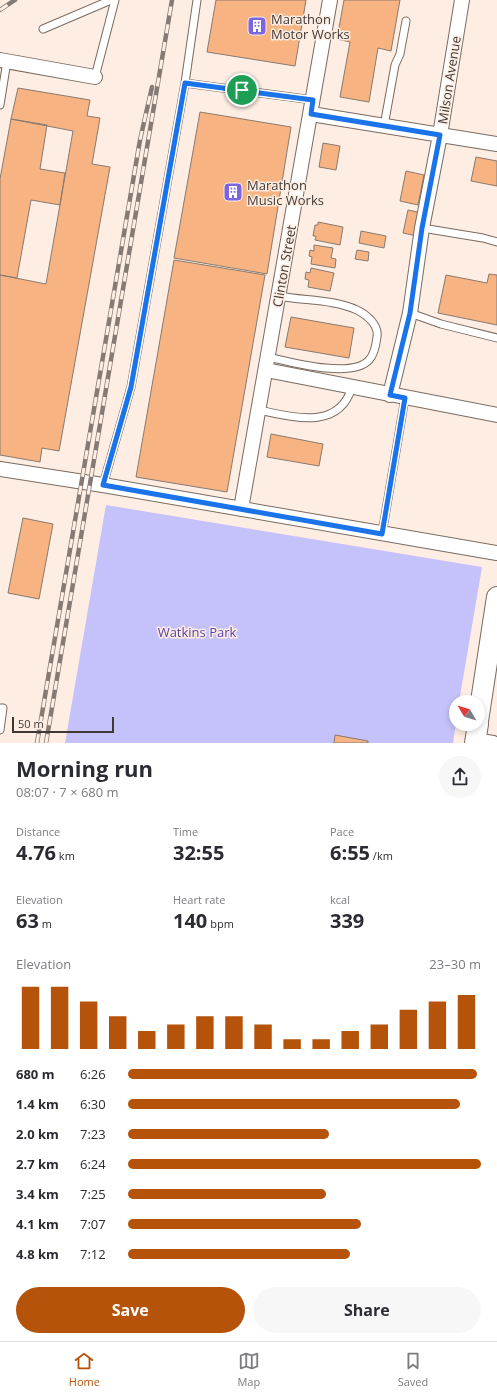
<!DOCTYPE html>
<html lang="en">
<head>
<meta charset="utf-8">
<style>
	:root { --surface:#fff; --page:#f7f7f7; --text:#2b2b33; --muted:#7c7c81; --line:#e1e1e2; --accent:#b45309 }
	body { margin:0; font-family:"Open Sans",sans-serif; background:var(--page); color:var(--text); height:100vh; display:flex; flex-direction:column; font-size:15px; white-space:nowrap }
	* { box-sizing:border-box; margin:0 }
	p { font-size:13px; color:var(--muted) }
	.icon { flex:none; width:22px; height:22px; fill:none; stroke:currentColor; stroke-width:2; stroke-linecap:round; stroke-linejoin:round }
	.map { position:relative; height:743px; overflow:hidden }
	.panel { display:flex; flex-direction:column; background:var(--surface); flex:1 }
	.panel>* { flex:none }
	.needle { width:26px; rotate:308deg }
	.controls { position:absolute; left:449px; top:695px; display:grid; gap:8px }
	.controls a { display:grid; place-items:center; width:36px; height:36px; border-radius:50%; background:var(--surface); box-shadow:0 2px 6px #0003; font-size:20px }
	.scale { position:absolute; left:12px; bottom:10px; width:102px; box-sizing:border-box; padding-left:4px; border:2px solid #3f3934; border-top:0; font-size:11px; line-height:14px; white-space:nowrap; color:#3f3934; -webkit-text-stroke:3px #fdede2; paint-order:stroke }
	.pin { position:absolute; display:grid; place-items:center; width:34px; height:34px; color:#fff; margin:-17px; border:2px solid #fff; border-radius:50%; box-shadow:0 1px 4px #0007 }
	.round { display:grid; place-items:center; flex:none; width:42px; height:42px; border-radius:21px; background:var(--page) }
	.headline { display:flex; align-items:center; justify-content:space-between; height:68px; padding:0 16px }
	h1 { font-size:22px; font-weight:700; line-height:30px }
	.metrics { display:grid; grid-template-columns:repeat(3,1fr); gap:6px; height:68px; padding:4px 16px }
	.metrics div { display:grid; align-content:center }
	.metrics b { font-size:20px; font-weight:700 }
	.metrics small { font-size:11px; font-weight:400 }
	.metrics p { font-size:11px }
	.chart { height:112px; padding:8px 16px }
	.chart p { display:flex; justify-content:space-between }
	.chart svg { width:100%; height:72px; margin-top:4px; stroke:var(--accent); stroke-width:6 }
	.cta { display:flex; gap:8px; margin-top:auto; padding:8px 16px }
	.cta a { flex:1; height:46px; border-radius:24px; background:var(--accent); color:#fff; font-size:16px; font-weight:700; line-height:46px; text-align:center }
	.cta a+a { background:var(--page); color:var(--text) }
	ul { padding:0 16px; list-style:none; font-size:13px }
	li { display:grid; grid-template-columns:64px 48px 1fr; align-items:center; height:30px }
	li i { height:10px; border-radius:5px; background:var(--accent) }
	.dock { display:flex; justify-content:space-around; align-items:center; height:56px; border-top:1px solid var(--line); background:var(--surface); font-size:11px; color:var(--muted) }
	.dock a { display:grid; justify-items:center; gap:2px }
	.dock .active { color:var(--accent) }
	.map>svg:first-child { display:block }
</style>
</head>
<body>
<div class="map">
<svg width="497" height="743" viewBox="0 0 497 743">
	<rect width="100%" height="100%" fill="#fdede2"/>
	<path fill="#c5c1fa" d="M106,505L482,567L459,702H456V723L453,743H65Z"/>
	<path fill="#f8b382" stroke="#897a70" d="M216,0H306L295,66L207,52Z
		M344,0H400L391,51L378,48L369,102L340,97L350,42L337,39Z
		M18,88L90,100L87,116L100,118L92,164L110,167L59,451L42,448L40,462L0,455V275L46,284L73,131L11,119Z
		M200,112L291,127L267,274L174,258Z
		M11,119L47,125L40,169L65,173L60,205L31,200L17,278L0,275V179Z
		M323,143L340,146L336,170L319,167Z
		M476,157L497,161V186L471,181Z
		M406,171L424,175L418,205L400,201Z
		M408,210L422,213L417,236L403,233Z
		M318,222L343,227L340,245L315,240L316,236H313L315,225H318Z
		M361,231L386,236L384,248L359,243Z
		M314,245L333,248L331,258L336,259L335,268L311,264L312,257L309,256L310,250L314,251Z
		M357,250L369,252L368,261L355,259Z
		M174,260L265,275L227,492L136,477Z
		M311,268L334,273L330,291L308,287L309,280L305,279L306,272L310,273Z
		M489,274L497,275V325L438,313L446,275L487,283Z
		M291,317L354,328L349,358L285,347Z
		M271,434L323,444L319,466L267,457Z
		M23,518L53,524L39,599L8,593Z
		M335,735L368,741V743H334Z"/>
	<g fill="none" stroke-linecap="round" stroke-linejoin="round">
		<g stroke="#796b61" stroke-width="9">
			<path id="lane" d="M43,29L111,0
				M95,77L115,0
				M185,83L313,100
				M0,105L7,61
				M384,126L395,65L400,54L406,21
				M422,228L483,238L497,242
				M410,313L441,324L497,338
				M268,357C290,362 352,379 369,360C374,355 376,345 377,337C379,325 367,315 357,310C333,299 304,301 279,296
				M259,410C293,417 339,431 352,387
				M103,485L131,387L185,83L197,0
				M382,534L405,398
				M0,708H3L0,730"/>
		</g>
		<g stroke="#796b61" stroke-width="16">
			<path id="street" d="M0,60L95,77
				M311,114L497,144
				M266,370L497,415
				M390,395L410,313L422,228L440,135L462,0
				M0,469L103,485L497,553
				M241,509L330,0
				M475,740L493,743"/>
		</g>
		<g stroke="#796b61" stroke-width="22">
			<path id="secondary" d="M478,721L497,597
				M475,743L478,724"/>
		</g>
		<use href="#lane" stroke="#fff" stroke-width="7"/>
		<use href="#street" stroke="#fff" stroke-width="14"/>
		<use href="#secondary" stroke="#fff" stroke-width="20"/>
		<g stroke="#857b74" stroke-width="4.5">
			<path id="rail" d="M0,10L15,0
				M37,743L140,140L152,87
				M46,743L172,0"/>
		</g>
		<use href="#rail" stroke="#fdede2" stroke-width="3" stroke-dasharray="9" stroke-linecap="butt"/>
	</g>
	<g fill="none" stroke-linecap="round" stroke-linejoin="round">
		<g stroke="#fff" stroke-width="8">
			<path id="route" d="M185,83L313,100L311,114L440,135L422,228L410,313L390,395L405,398L382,534L103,485L131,387Z"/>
		</g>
		<use href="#route" stroke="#1a73e8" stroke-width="5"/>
	</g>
	<defs>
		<g id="building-square" transform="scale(1)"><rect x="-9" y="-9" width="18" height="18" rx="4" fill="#7b65e0" stroke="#fdede2"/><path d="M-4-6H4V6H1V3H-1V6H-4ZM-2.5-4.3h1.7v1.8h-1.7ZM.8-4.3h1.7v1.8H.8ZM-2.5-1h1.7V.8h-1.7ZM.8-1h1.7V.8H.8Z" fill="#fff"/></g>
	</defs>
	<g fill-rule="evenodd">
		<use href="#building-square" x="257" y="26"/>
		<use href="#building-square" x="233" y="192"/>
	</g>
	<g text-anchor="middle" stroke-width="3" stroke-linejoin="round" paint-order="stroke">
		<g font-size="13" fill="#3f3934" stroke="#fdede2" text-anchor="start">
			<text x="271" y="24">Marathon<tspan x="271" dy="15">Motor Works</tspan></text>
			<text x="247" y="190">Marathon<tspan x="247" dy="15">Music Works</tspan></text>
		</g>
		<g font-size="13" fill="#3f3934" stroke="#fdede2">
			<text transform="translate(449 80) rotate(-81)" y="5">Milson Avenue</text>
			<text transform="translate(284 266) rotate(-80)" y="5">Clinton Street</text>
		</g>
		<g font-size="13" fill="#5642a9" stroke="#fdede2">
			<text x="197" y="637">Watkins Park</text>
		</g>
	</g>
</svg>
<div class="controls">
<a><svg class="needle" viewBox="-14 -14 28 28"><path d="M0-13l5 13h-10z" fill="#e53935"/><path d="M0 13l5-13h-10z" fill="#7c7c81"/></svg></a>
</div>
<div class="scale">50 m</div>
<div class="pin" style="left:242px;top:90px;background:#1e9e55"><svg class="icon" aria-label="arrive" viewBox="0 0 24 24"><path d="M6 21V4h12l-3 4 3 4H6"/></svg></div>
</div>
<section class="panel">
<div class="headline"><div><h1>Morning run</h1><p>08:07 · 7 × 680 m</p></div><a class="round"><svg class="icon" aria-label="share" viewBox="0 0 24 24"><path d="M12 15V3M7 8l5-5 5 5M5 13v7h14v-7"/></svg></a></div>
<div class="metrics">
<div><p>Distance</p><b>4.76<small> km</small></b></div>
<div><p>Time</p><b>32:55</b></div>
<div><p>Pace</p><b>6:55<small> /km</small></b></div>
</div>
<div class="metrics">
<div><p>Elevation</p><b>63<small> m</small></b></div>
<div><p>Heart rate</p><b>140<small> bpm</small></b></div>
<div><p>kcal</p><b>339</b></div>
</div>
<div class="chart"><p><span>Elevation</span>23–30 m</p>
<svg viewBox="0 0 160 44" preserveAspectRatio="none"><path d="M5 44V6M15 44V6M25 44V15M35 44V24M45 44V33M55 44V29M65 44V24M75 44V24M85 44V29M95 44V38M105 44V38M115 44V33M125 44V29M135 44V20M145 44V15M155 44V11"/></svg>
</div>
<ul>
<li><b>680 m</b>6:26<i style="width:99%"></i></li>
<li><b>1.4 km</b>6:30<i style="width:94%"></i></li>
<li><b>2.0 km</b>7:23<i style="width:57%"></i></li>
<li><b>2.7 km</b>6:24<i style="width:100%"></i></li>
<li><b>3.4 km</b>7:25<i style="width:56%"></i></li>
<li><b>4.1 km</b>7:07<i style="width:66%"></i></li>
<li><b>4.8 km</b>7:12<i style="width:63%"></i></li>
</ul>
<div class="cta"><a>Save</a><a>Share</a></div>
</section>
<nav class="dock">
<a class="active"><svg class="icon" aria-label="home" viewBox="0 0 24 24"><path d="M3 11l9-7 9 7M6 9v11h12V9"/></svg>Home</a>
<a><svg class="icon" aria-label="map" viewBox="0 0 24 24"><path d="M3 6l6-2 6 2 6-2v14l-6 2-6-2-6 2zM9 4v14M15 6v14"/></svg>Map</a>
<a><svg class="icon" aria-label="saved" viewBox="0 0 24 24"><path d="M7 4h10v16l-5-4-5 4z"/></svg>Saved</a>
</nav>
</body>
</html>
